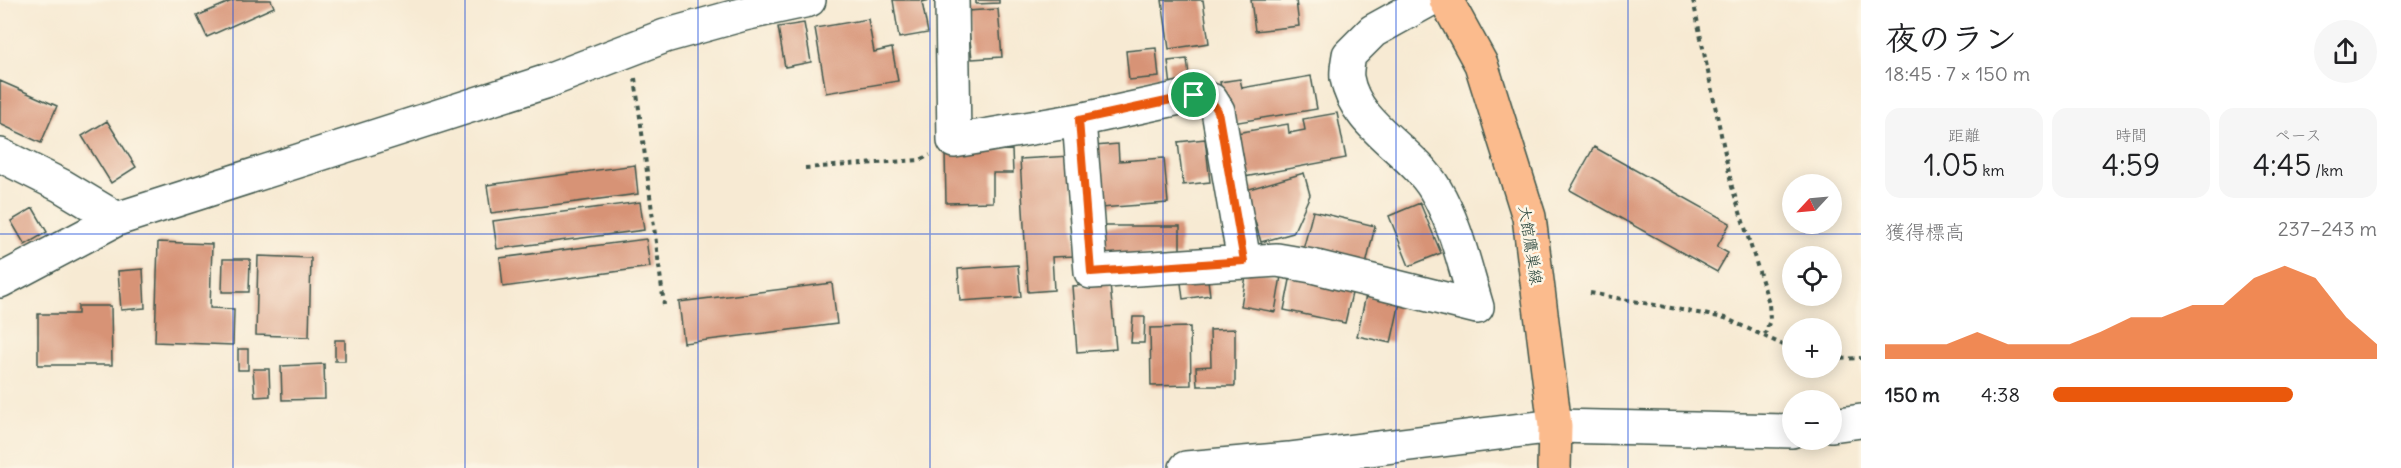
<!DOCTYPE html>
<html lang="ja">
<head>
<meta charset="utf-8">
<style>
	:root { --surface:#fff; --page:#f6f6f6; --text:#202124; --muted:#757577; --accent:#ea580c }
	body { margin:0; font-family:Delius,"Klee One",sans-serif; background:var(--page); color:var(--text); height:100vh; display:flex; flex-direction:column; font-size:22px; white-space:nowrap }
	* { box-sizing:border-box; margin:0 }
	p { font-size:20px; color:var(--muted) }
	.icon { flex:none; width:33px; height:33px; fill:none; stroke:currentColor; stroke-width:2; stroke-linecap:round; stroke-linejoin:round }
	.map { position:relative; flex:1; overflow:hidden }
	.side { display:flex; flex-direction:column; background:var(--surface); width:540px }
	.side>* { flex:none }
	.needle { width:39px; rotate:244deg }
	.fabs { position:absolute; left:1782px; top:174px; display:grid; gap:12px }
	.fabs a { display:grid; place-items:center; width:60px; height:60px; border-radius:50%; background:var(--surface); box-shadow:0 3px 15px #0003; font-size:30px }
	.pin { position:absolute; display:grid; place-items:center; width:51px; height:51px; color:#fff; margin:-26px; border:3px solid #fff; border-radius:50%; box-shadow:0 2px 6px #0007 }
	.round { display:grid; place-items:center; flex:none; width:63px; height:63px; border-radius:32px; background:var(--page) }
	.head { display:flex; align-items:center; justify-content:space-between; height:102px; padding:0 24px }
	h1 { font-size:33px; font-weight:600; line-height:45px }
	.metrics { display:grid; grid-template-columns:repeat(3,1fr); gap:9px; height:102px; padding:6px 24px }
	.metrics div { display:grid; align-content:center; border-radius:15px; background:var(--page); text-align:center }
	.metrics b { font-size:30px; font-weight:600 }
	.metrics small { font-size:16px; font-weight:400 }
	.metrics p { font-size:16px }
	.chart { height:168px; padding:12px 24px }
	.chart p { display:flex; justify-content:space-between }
	.chart svg { width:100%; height:108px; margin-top:6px; fill:var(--accent); opacity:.7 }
	ul { padding:0 24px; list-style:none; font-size:20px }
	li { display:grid; grid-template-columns:96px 72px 1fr; align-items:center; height:45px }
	li i { height:15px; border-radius:8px; background:var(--accent) }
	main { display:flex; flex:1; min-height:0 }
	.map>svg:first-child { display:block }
</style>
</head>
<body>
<main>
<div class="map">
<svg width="1861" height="468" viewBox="0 0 1861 468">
	<rect width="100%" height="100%" fill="#fcf5e5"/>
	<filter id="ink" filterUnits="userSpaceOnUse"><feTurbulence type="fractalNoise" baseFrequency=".0167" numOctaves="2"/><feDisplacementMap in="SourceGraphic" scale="12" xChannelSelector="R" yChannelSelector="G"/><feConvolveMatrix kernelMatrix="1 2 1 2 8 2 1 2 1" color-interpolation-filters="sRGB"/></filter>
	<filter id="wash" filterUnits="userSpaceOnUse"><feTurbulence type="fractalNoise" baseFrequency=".008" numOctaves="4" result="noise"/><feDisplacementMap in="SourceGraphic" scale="24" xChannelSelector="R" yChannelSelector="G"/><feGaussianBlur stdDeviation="1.35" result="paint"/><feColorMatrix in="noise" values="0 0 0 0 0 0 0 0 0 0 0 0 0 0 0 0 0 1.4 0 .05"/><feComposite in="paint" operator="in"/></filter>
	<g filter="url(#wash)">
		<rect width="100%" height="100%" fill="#f7ead3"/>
		<g id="blocks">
			<path fill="#d79376" d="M234,0H271L274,7L207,37L197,16Z
				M893,0H930L922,2L928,33L899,38Z
				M976,0H999V3L976,4Z
				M1162,0H1203L1209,43L1169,49Z
				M1251,0H1296L1299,26L1255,31Z
				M998,9L1002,57L972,59L967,11Z
				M868,19L874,52L892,48L898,81L826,93L815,28Z
				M804,23L811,62L785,67L778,27Z
				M1156,48L1159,77L1129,80L1126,51Z
				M1187,59L1190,84L1171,87L1168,61Z
				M1311,76L1317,109L1227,124L1220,82L1240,79L1242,88Z
				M0,81L57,106L41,143L0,124Z
				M1337,113L1346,158L1244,177L1236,133L1288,124L1289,133L1305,130L1303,119Z
				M107,121L136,167L111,183L82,136Z
				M1205,139L1210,182L1183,185L1178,142Z
				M1118,144L1119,161L1164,158L1168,203L1100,208L1095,146Z
				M1594,147L1730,223L1717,247L1728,253L1717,272L1570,190Z
				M1012,150L1013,173H993V202L946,203L945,151Z
				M1071,156L1076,256L1052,257L1054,290L1028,292L1020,159Z
				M635,165L638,194L491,213L487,185Z
				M1304,173L1310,195L1293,233L1261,242L1246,190Z
				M640,202L644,230L497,249L493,221Z
				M1420,203L1441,253L1409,266L1389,216Z
				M33,208L47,232L25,245L11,221Z
				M1313,211L1375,226L1366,265L1303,250Z
				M1101,226H1180V255H1101Z
				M646,239L650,267L503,287L500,258Z
				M158,242L212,244L210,308L234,309L233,345L155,342Z
				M258,256L311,258L309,337L256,335Z
				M223,259H250L249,292H222Z
				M1018,265L1021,297L960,301L958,269Z
				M143,269L145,308L121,310L118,271Z
				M1247,270L1281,276L1275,312L1241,306Z
				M1207,273L1210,295L1183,299L1180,275Z
				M1291,275L1353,289L1345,323L1284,310Z
				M832,283L837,324L684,343L679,302Z
				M1110,284L1116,349L1077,352L1072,286Z
				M1366,295L1400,302L1391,343L1357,336Z
				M78,306H111L112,365H38V314H78Z
				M1133,317H1145L1144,343H1131Z
				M1190,327L1191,385L1151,386L1150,328Z
				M1235,329V386H1197L1196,367L1211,366L1210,330Z
				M335,340H345V361H335Z
				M238,349H248V370H238Z
				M324,364L325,399L282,400L281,366Z
				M253,369H269L270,396L255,397Z"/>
		</g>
	</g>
	<g filter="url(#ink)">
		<use href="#blocks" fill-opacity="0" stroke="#3f574c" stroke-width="1.5"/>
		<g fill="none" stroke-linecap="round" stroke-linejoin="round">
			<g stroke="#3f574c" stroke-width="36">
				<path id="minor" d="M952,0L954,141L1079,120L1091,272L1277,260L1312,266L1477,307C1465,268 1456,224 1435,189C1412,150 1355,126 1347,78C1346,71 1348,62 1349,55L1373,31L1429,0
					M1079,120L1194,95L1211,100L1218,111L1244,261
					M0,155L62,186L117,219
					M0,281L117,219L548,81L665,36L744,14L809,0
					M1832,425L1861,421
					M1186,468L1289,459L1555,426L1792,431"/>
			</g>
			<g stroke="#3f574c" stroke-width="36">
				<path id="major" d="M1446,0L1481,64L1529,217L1555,426L1554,468"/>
			</g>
			<path stroke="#3f574c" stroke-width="4" stroke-dasharray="4.5 4.5" stroke-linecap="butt" d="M1693,0L1732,187L1769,303L1770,320L1765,334
				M635,78L664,305
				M805,168L920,160L930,155
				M1590,293L1725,318L1792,349
				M1832,359L1861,358"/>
			<use href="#minor" stroke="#fff" stroke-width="33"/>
			<use href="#major" stroke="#fbbb8d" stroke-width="33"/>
		</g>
	</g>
	<g fill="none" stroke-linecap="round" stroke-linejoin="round" filter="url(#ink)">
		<g stroke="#fff" stroke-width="12">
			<path id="route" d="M1194,95L1211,100L1218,111L1244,261L1091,272L1079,120Z"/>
		</g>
		<use href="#route" stroke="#ea580c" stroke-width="8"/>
	</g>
	<path fill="none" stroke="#1d4ed8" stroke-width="1.5" stroke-opacity="0.55" d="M233,0V468M465,0V468M698,0V468M930,0V468M1163,0V468M1396,0V468M1628,0V468M0,234H1861"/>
	<g text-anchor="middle" stroke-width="5" stroke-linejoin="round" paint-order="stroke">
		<g font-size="16" fill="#1f3d34" stroke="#fcf5e5">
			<text transform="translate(1531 245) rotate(81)" y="6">大館鷹巣線</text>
		</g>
	</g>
</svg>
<div class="fabs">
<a><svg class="needle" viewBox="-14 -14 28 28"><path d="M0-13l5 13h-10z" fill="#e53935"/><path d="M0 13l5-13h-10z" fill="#757577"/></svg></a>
<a><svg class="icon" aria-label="locate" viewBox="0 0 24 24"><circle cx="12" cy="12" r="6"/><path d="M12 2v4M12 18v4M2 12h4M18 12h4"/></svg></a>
<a>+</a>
<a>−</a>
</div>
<div class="pin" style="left:1194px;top:95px;background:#1e9e55"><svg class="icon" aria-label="arrive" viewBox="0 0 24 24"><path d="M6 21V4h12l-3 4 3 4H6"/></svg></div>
</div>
<section class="side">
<div class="head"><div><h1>夜のラン</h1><p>18:45 · 7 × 150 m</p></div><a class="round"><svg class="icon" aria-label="share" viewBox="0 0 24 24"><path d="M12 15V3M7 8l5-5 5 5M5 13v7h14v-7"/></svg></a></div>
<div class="metrics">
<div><p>距離</p><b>1.05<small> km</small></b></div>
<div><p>時間</p><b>4:59</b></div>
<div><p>ペース</p><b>4:45<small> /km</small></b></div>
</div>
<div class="chart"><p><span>獲得標高</span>237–243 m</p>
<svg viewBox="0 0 160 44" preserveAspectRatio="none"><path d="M0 44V38L10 38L20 38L30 33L40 38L50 38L60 38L70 33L80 27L90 27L100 22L110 22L120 11L130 6L140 11L150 27L160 38V44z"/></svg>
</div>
<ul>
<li><b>150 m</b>4:38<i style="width:74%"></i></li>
</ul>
</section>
</main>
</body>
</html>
